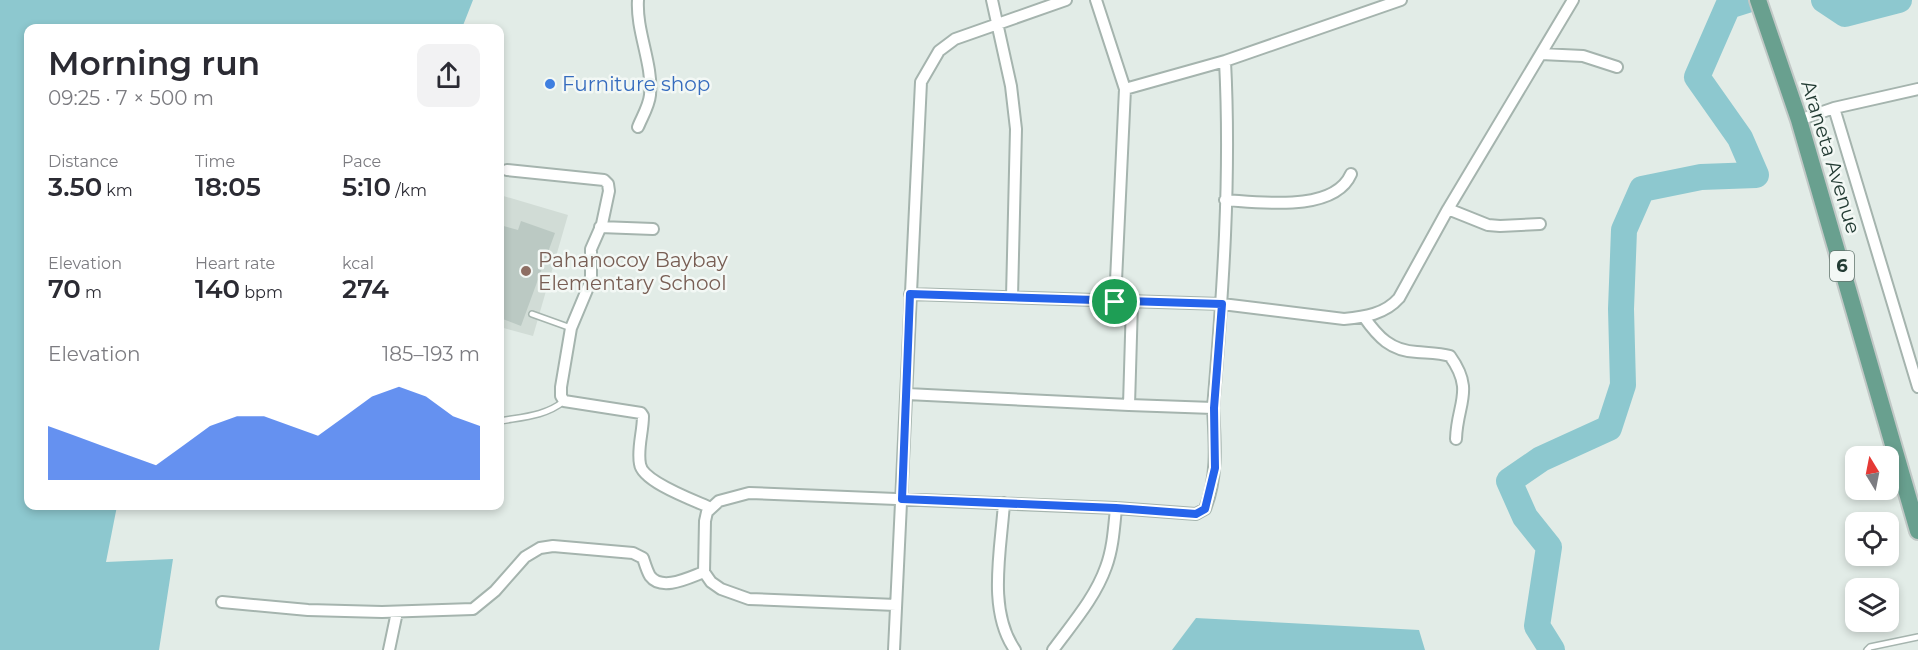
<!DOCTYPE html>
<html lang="en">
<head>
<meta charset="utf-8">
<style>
	:root { --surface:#fff; --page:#f2f2f3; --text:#2b2b33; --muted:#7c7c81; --accent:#2563eb }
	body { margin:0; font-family:Montserrat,sans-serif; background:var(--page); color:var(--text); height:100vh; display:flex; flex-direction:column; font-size:22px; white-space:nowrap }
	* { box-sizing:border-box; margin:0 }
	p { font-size:20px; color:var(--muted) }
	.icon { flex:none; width:33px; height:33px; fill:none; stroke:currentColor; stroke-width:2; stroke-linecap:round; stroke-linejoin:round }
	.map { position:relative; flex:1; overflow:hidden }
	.panel { position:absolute; left:24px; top:24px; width:480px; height:486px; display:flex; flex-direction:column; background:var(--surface); border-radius:12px; box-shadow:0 3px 9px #0003 }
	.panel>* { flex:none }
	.needle { width:39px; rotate:350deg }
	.tools { position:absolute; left:1845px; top:446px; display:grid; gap:12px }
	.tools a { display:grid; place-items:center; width:54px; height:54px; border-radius:12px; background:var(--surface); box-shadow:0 3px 9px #0003; font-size:30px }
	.pin { position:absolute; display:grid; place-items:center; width:51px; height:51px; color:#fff; margin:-26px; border:3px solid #fff; border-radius:50%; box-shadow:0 2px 6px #0007 }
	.round { display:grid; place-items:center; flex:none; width:63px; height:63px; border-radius:12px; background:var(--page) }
	.headline { display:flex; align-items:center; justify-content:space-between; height:102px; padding:0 24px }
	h1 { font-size:33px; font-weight:600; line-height:45px }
	.figures { display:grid; grid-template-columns:repeat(3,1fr); gap:9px; height:102px; padding:6px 24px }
	.figures div { display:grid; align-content:center }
	.figures b { font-size:26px; font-weight:600 }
	.figures small { font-size:16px; font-weight:400 }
	.figures p { font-size:16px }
	.chart { height:168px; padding:12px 24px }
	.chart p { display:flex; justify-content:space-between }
	.chart svg { width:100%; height:108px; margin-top:6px; fill:var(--accent); opacity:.7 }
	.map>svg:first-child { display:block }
</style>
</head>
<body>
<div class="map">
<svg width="1918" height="650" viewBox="0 0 1918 650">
	<rect width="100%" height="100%" fill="#e2ece7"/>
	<path fill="#d1dcd6" d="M500,195L568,215L533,336L500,327Z"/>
	<path fill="#8dc8cf" d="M0,0H473L462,28H28V506H117L106,562L173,559L159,650H0Z
		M1196,618L1419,630L1425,650H1172Z"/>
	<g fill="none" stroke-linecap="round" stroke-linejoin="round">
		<path stroke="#8dc8cf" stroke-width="26" d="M1824,0L1845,14L1899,0
			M1552,650L1537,626L1549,547L1525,517L1509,481L1541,459L1609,428L1623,385L1621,309L1624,230L1642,189L1701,177L1756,175L1740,138L1697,77L1728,6L1747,0"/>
	</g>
	<path fill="#bbc9c3" d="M521,221L555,233L521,326L500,318V225L518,230Z"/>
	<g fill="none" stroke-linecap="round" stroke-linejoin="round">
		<g stroke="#a5b4ae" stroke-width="8">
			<path id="lane" d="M532,314L571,328
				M500,421C522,417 546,416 564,401
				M1867,650L1870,647L1918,637"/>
		</g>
		<g stroke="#a5b4ae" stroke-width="14">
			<path id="street" d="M992,0L1011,86L1016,129L1012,297
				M1096,0L1125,89L1115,302
				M1541,54L1583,56L1617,67
				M1125,89L1225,61L1401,0
				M1834,108L1918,387
				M1799,120L1834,108L1918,89
				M638,127C642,117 649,106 650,95C653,63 636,32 638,0
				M507,170L604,180L608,184L609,191L602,224L591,249V276L589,285L571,328L561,387V396L564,401L641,413L643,416C643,432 637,449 640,464C642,482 696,501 711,508
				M1225,200C1260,202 1334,213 1351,174
				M1448,209L1488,225L1500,226L1540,224
				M600,227L653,229
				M910,294L1222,304L1344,319C1365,317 1385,314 1399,298L1448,209L1573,0
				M1364,317C1378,337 1391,351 1417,352C1428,353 1440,353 1450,356C1475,391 1457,403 1456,439
				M907,394L1129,405L1132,302
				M1213,408C1223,293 1231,177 1225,61
				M1004,503C1001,550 987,610 1015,650
				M222,602L308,610L382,612L473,609L495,591L525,557L540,548L553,546L633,553L643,558C645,564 647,571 650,576C662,592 690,577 704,572
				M896,605L749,599L721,589L711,582L704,572L705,521L707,512L719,501L749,493L1116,508L1196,514L1205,509C1218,476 1215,443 1213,408L1129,405
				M389,650L397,612
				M894,650L921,82L939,51L955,39L1066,0
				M1053,650C1072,624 1095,598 1106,567C1113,548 1114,528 1116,508"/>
		</g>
		<g stroke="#c1c8c6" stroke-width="20">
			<path id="primary" d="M1758,0L1799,120L1918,531"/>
		</g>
		<use href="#lane" stroke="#fff" stroke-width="5"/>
		<use href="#street" stroke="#fff" stroke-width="10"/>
		<use href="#primary" stroke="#69a08f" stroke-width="16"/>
	</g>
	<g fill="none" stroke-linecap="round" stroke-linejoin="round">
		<g stroke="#fff" stroke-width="12">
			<path id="route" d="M910,294L1222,304L1214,408L1215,468L1205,509L1196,514L1116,508L902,499Z"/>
		</g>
		<use href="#route" stroke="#2563eb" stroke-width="8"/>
	</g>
	<circle fill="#3f7fe0" stroke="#f3f8f5" stroke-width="2" cx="550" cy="84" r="6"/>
	<circle fill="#8d6e63" stroke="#f3f8f5" stroke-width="2" cx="526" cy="271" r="6"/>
	<g text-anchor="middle" stroke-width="5" stroke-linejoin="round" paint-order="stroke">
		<rect fill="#f3f8f5" stroke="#61746e" stroke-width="1.5" x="1830" y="251" width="24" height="30" rx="4.5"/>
		<g font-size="18" font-weight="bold" fill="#233c34">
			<text x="1842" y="272">6</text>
		</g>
		<g font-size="20" fill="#366cbe" stroke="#f3f8f5" text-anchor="start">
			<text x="562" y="91">Furniture shop</text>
		</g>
		<g font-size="20" fill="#233c34" stroke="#f3f8f5">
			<text transform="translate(1831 157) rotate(73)" y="7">Araneta Avenue</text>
		</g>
		<g font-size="20" fill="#785e54" stroke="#f3f8f5" text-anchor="start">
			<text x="538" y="267">Pahanocoy Baybay<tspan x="538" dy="23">Elementary School</tspan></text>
		</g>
	</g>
</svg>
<div class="tools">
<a><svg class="needle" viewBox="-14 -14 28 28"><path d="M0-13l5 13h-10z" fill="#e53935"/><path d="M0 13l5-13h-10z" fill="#7c7c81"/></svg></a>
<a><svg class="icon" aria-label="locate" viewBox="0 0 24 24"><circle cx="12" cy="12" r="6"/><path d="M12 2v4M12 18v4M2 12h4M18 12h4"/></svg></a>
<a><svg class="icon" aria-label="layers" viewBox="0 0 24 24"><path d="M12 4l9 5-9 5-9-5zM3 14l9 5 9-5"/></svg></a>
</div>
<div class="pin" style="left:1115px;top:302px;background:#1e9e55"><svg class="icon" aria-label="arrive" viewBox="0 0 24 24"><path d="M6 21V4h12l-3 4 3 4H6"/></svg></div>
<section class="panel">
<div class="headline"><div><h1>Morning run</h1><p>09:25 · 7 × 500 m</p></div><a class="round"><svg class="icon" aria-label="share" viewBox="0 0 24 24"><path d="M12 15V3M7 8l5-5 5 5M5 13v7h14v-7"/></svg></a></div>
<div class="figures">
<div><p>Distance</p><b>3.50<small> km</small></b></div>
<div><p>Time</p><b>18:05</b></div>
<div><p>Pace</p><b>5:10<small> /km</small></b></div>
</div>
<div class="figures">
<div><p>Elevation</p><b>70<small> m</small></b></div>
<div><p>Heart rate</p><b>140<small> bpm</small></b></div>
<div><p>kcal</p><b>274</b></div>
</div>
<div class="chart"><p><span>Elevation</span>185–193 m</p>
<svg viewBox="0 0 160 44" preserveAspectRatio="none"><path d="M0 44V22L10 26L20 30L30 34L40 38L50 30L60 22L70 18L80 18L90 22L100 26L110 18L120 10L130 6L140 10L150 18L160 22V44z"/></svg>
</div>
</section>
</div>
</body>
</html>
